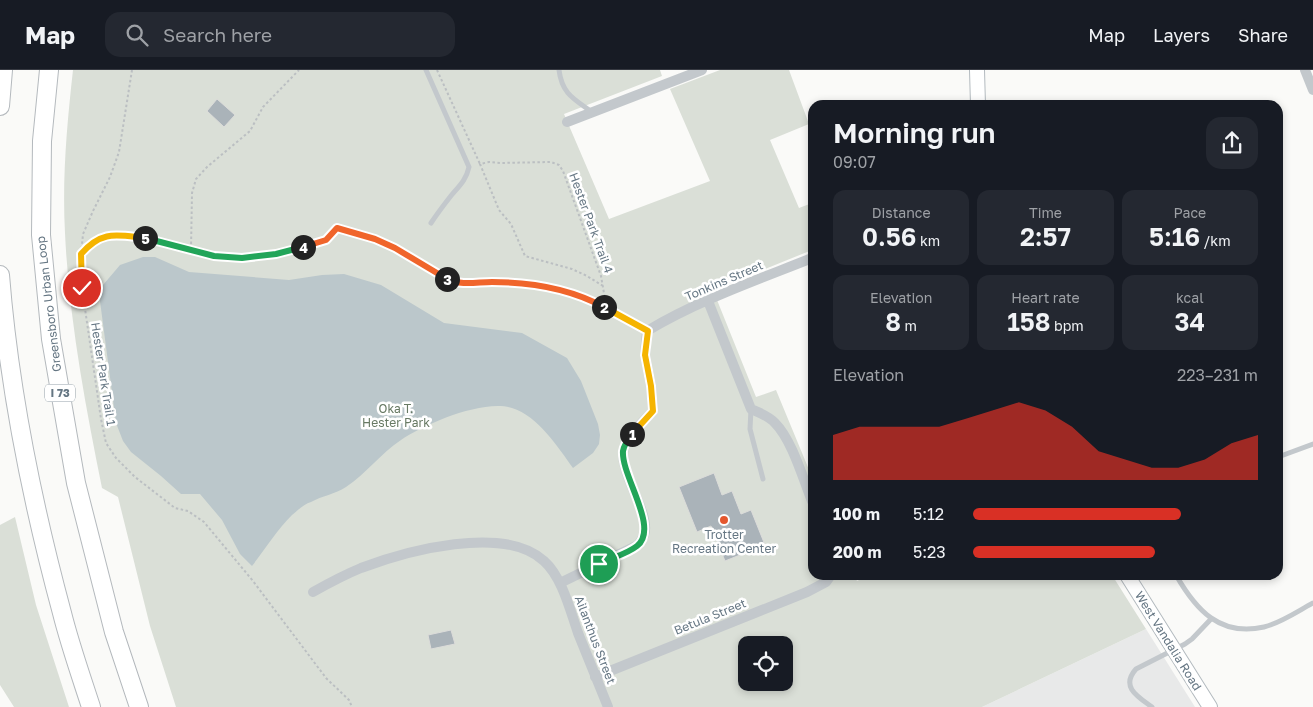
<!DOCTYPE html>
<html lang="en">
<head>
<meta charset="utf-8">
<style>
	:root { --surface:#171b24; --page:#242831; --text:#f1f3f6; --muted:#9ea1a6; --line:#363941; --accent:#d93025 }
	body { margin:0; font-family:"Golos Text",sans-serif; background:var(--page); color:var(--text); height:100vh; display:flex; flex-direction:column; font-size:19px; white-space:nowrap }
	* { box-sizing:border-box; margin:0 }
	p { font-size:16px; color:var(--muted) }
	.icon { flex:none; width:28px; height:28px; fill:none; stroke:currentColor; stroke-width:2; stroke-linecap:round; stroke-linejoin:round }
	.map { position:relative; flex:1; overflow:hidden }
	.sheet { position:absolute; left:808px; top:30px; width:475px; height:480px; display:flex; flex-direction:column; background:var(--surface); border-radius:15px; box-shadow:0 2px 8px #0003 }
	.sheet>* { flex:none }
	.buttons { position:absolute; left:738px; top:566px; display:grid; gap:10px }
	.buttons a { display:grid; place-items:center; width:55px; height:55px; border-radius:10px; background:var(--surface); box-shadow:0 2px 8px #0003; font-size:25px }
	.pin { position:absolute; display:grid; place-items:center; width:42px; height:42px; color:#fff; margin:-21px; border:2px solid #fff; border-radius:50%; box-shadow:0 1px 5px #0007 }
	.km { position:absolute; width:25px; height:25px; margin:-12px; border-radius:50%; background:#222; color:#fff; font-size:14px; line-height:25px; text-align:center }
	.round { display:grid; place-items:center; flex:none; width:52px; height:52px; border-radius:15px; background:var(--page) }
	.head { display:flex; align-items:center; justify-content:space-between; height:85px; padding:0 25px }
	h1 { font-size:28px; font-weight:600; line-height:38px }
	.stats { display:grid; grid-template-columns:repeat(3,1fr); gap:8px; height:85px; padding:5px 25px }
	.stats div { display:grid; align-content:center; border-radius:12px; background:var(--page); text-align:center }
	.stats b { font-size:25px; font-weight:600 }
	.stats small { font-size:14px; font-weight:400 }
	.stats p { font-size:14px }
	.chart { height:140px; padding:10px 25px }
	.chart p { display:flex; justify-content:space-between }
	.chart svg { width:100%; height:90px; margin-top:5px; fill:var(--accent); opacity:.7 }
	ul { padding:0 25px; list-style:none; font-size:16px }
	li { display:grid; grid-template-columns:80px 60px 1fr; align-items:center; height:38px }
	li i { height:12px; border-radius:6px; background:var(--accent) }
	header { display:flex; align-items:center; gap:30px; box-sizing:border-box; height:70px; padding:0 25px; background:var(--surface); border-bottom:1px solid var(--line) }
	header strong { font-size:24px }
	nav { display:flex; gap:28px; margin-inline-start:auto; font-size:18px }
	.search { width:350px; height:45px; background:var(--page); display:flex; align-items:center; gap:12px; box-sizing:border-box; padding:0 18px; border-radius:15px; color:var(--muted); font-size:19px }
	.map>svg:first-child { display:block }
</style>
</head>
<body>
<header>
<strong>Map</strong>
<div class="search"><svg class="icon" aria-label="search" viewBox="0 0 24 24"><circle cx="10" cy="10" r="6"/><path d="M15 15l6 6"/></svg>Search here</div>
<nav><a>Map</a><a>Layers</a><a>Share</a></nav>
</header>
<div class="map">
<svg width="1313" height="637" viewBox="0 0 1313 637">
	<rect width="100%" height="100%" fill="#fafaf8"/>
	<path fill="#e8e9e9" d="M1146,559L1195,637H982Z"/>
	<path fill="#dadfd7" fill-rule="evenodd" d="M73,0H660L662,6L564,44L609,149L710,111L670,19L720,0H789L809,54L770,70L799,138L812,133V180L713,220L756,327L776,320L812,407V505H854L857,511L870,505H1112L1146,559L982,637H176L150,556L118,427L102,418C85,333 69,249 65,163C62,108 67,54 73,0ZM746,575H784V612H746Z
		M15,447L36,535L69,637H14L0,615V455Z"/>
	<path fill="#bbc7cb" d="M143,187H155L189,202L289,210L322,205L344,204L381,215L444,253L522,263L567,288L581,311L598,354L600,365L599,374L593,383L573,398C558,377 538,346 512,338C483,329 425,354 401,370C381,383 366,404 346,417C335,424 322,426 311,432C304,434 297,441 292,445C277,460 265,479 252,496L240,484L222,450L200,424H181L161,406L131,382L123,371L116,353L100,231L103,215L120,195Z"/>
	<path fill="#aab3b9" stroke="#dcdcda" d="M217,29L235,45L224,57L207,41Z
		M714,403L722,425L732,421L741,444L751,440L765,475L725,491L711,456L697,462L679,417Z
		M451,560L455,574L431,579L428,565Z"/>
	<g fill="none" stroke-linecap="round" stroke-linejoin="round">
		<g stroke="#b3babf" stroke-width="16">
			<path id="secondary" d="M977,0L978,35
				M1127,505L1210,637"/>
		</g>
		<g stroke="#b4b9bd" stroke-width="20">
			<path id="highway" d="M49,0L42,71L41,165L51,269L76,413L114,562L139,637
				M0,36L3,0
				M0,205C9,319 32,432 62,543C70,575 81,606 91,637"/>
		</g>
		<path stroke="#bbbfc2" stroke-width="2" stroke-dasharray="2.5 2.5" stroke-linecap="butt" d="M132,0L119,82L110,107L93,141L83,164L81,184L82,218L101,349L106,373L116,388L135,407L175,438L188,441L204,452L253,511L326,608L349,630L352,637
			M437,0L480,94
			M191,179L192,123L196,109L207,97L250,61L263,37L299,0
			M81,184C85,180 88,175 92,173C121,151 182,180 214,186C241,191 269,185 294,179C308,176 323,173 332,163
			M603,216L587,206L572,199L525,186L511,154L499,140L480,94L489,92L501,93L551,92L559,95L563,101L601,206L605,229"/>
		<path stroke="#c3c8cc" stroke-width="5" d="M426,0L469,97C466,111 458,117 450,127C443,136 437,144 431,153
			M559,0C562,24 574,29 592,42
			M337,158L375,169L395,178L452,211L466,214L492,212L531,214L564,220L587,228L647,261
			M751,339L750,359L763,409
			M1278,387L1313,374
			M1176,505C1196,540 1220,567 1264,557C1281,553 1298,541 1313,533
			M1152,637C1138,627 1120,617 1136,599L1185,574L1192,569L1211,549"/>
		<path stroke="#c3c8cc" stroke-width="10" d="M1305,0L1313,20
			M567,52L702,0
			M708,231L751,339C760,343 769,346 775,353C792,370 803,409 812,431
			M560,513L638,475C640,472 643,468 644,465C652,445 617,400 624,378C629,364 643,352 653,341L651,316L645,285L647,261C699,230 757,210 812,188
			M313,522C329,513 344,505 361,498C406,481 504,454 544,491C562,507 570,540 578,563C588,588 598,612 608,637
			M595,607L807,522L826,512L831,505"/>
		<use href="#secondary" stroke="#fff" stroke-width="14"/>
		<use href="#highway" stroke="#fff" stroke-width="18"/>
	</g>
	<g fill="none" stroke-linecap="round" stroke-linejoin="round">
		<g stroke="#fff" stroke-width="10">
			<path id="split-1" d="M599,494C611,488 627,484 637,476C660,458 621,406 623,381C624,375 629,368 632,364"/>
		</g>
		<g stroke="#fff" stroke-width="10">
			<path id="split-2" d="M604,237L648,261L645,285L651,316L653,341L632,364"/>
		</g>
		<g stroke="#fff" stroke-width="10">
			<path id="split-3" d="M447,209C462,216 477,212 492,212C532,212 569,218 604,237"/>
		</g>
		<g stroke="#fff" stroke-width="10">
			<path id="split-4" d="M303,177L326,170L337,158L375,169L395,178L447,209"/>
		</g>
		<g stroke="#fff" stroke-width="10">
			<path id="split-5" d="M145,168L214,186L242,188L276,184L303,177"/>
		</g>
		<g stroke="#fff" stroke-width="10">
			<path id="split-6" d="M82,218L81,184C102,160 116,165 145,168"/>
		</g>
		<use href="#split-1" stroke="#22a559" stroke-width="6"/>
		<use href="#split-2" stroke="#f5b400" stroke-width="6"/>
		<use href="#split-3" stroke="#f0652b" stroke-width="6"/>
		<use href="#split-4" stroke="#f0652b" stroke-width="6"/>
		<use href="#split-5" stroke="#22a559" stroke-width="6"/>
		<use href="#split-6" stroke="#f5b400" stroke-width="6"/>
	</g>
	<circle fill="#e4572e" stroke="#fff" stroke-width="2" cx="724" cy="450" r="5"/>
	<g text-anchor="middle" stroke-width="5" stroke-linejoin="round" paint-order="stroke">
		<rect fill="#fff" stroke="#939fa8" stroke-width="1" x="45" y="314.5" width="30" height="17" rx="4"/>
		<g font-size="11" font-weight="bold" fill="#657683">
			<text x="60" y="327">I 73</text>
		</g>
		<g font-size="12" fill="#657683" stroke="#fff">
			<text transform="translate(591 153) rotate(70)" y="4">Hester Park Trail 4</text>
			<text transform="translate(724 211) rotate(-23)" y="4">Tonkins Street</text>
			<text transform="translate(49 234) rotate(-97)" y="4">Greensboro Urban Loop</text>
			<text transform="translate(103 304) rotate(81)" y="4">Hester Park Trail 1</text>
			<text transform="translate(710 547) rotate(-22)" y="4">Betula Street</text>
			<text transform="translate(595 570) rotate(69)" y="4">Ailanthus Street</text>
			<text transform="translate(1168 571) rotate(58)" y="4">West Vandalia Road</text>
		</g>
		<g font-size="12" fill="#687a64" stroke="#fff">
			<text x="396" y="343">Oka T.<tspan x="396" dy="14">Hester Park</tspan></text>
		</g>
		<g font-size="12" fill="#657683" stroke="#fff">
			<text x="724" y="469">Trotter<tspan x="724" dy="14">Recreation Center</tspan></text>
		</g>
	</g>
</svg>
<div class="buttons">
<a><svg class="icon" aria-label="locate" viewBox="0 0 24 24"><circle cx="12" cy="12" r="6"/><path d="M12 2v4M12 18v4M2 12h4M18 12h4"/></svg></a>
</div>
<div class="pin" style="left:599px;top:494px;background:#1e9e55"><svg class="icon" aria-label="arrive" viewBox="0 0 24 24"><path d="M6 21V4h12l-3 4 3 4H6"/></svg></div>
<div class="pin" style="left:82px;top:218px;background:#d93025"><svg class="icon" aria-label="check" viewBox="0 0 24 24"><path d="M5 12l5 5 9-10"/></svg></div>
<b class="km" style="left:632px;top:364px">1</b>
<b class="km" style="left:604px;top:237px">2</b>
<b class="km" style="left:447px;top:209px">3</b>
<b class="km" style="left:303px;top:177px">4</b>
<b class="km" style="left:145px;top:168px">5</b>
<section class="sheet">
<div class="head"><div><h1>Morning run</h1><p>09:07</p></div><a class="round"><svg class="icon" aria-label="share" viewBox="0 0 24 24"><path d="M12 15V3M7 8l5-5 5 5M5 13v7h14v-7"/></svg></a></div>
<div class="stats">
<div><p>Distance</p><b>0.56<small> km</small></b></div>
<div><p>Time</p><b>2:57</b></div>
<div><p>Pace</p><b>5:16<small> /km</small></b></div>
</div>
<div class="stats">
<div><p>Elevation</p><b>8<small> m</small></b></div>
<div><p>Heart rate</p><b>158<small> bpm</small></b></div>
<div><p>kcal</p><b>34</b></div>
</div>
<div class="chart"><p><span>Elevation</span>223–231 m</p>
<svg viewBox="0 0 160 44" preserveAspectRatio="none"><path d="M0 44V22L10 18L20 18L30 18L40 18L50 14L60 10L70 6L80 10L90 18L100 30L110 34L120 38L130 38L140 34L150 26L160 22V44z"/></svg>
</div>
<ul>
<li><b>100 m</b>5:12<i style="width:73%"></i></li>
<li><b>200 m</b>5:23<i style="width:64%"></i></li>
</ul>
</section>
</div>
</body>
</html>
